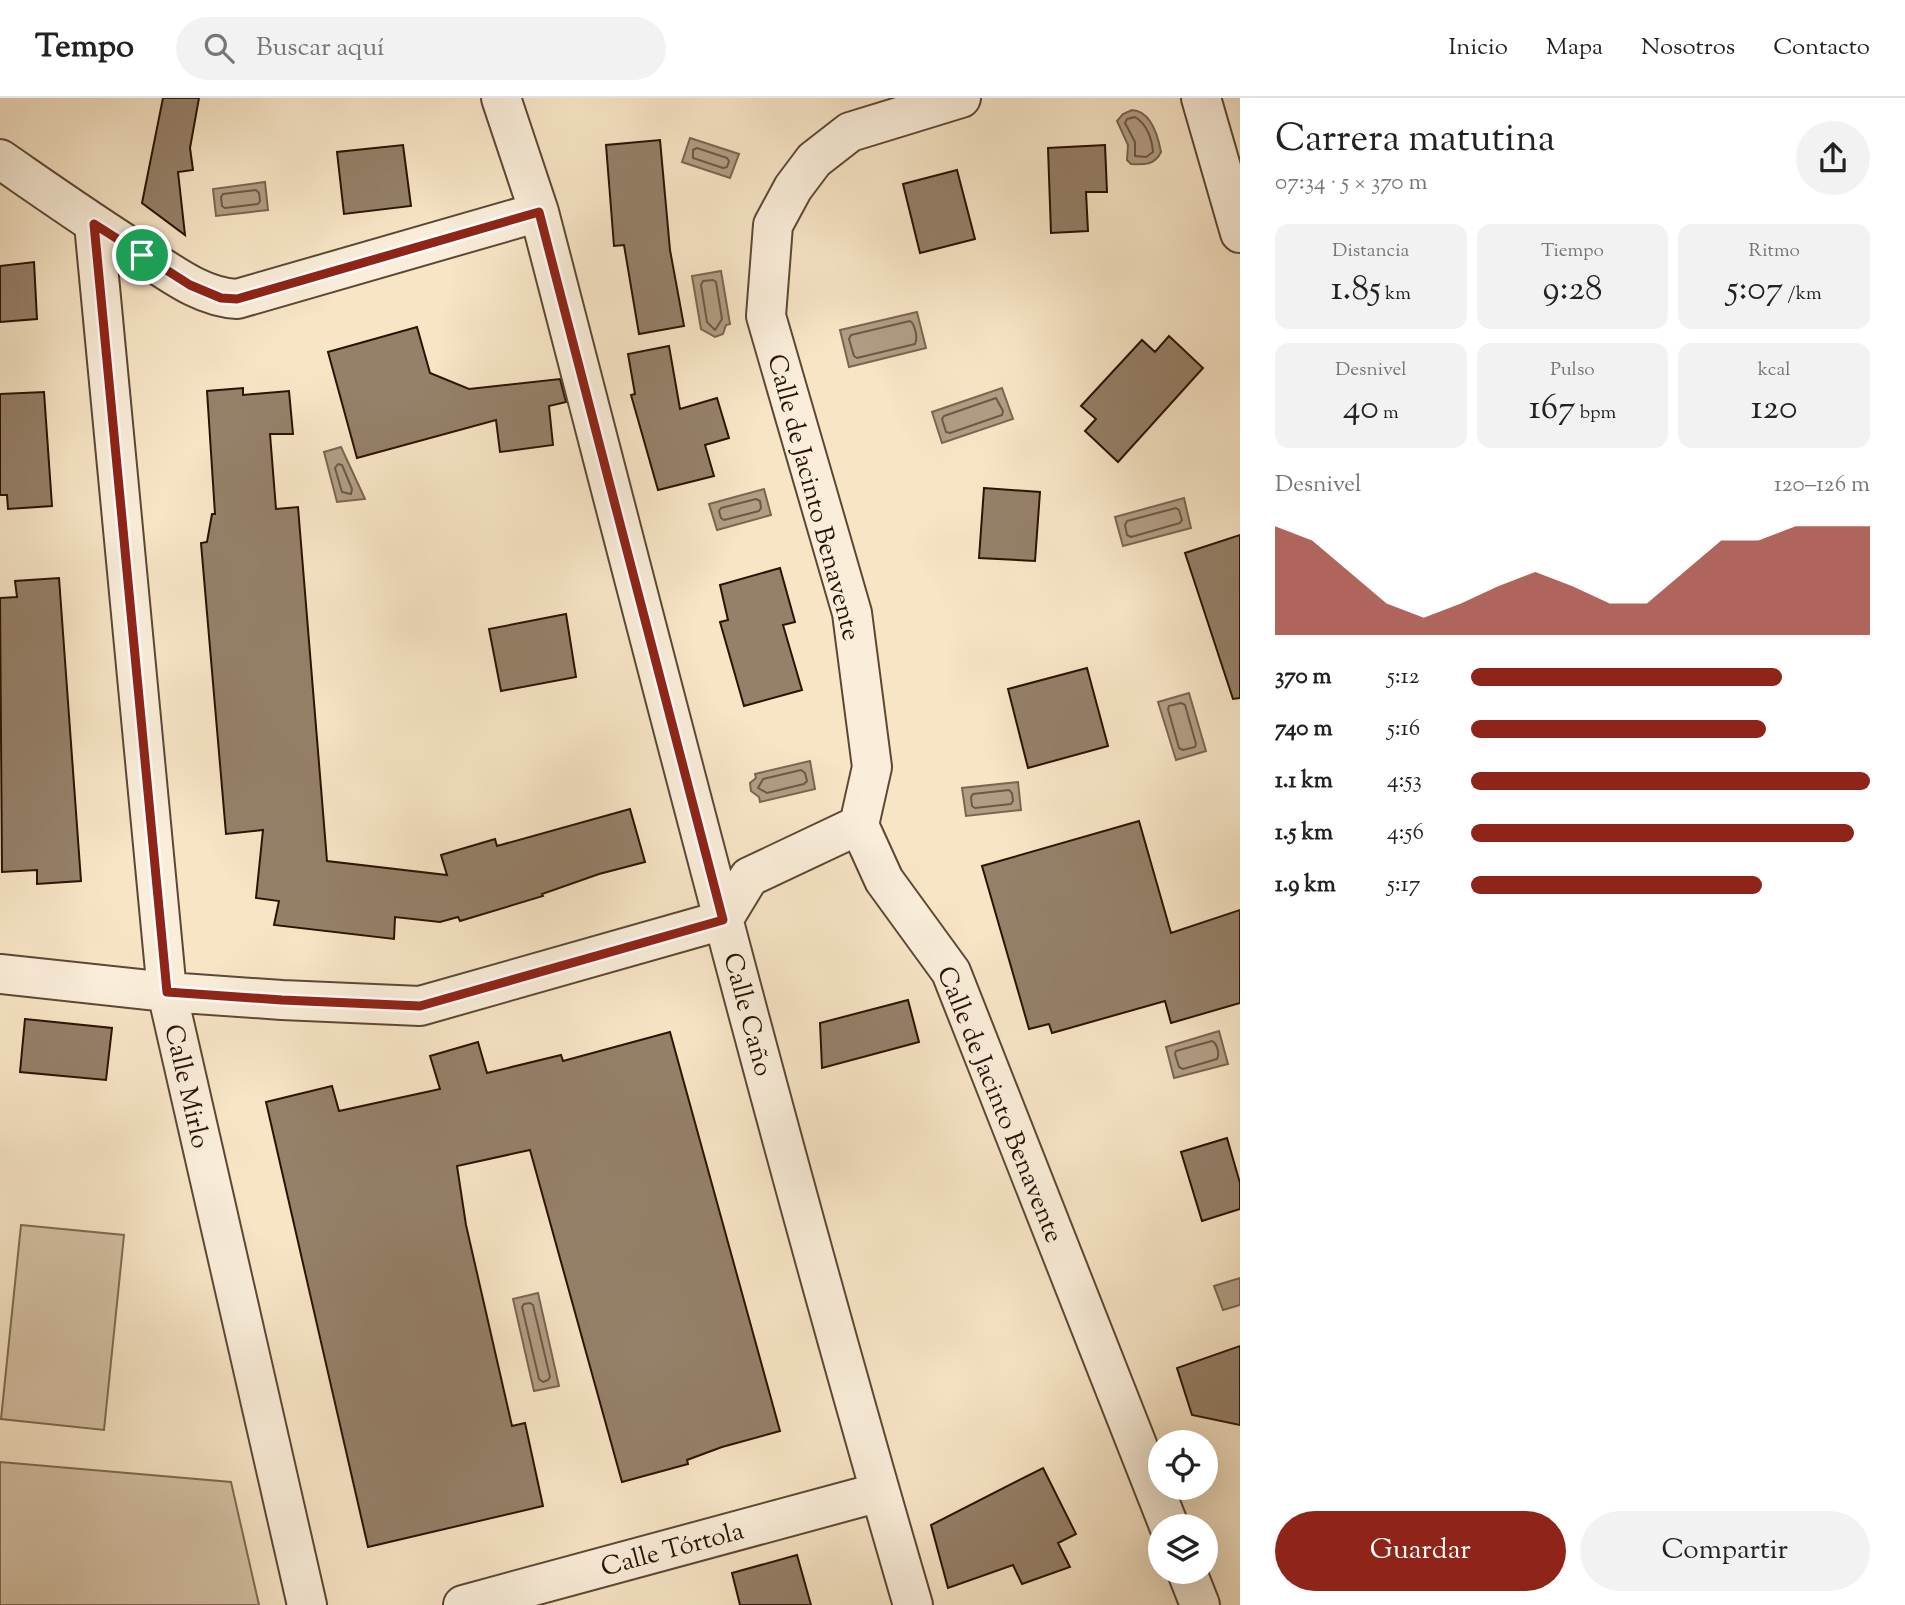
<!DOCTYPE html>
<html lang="es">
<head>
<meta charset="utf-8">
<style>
	:root { --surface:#fff; --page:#f2f2f2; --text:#222; --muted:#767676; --line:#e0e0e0; --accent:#8f2418 }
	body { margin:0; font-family:"Sorts Mill Goudy",serif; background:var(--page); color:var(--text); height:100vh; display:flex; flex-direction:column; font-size:26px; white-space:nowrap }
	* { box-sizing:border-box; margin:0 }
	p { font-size:23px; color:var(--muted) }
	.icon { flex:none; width:38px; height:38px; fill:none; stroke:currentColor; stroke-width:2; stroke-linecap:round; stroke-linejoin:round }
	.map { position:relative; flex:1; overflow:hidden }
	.details { display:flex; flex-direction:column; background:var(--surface); width:665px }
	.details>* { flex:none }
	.tools { position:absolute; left:1148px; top:1332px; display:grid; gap:14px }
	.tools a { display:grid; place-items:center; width:70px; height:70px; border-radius:50%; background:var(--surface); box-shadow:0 7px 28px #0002; font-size:35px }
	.pin { position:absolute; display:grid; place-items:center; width:60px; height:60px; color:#fff; margin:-30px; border:4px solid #fff; border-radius:50%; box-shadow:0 2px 7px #0007 }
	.round { display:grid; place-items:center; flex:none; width:74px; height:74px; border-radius:37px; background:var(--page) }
	.headline { display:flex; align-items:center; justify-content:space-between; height:119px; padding:0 35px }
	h1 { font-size:38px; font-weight:600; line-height:52px }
	.figures { display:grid; grid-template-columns:repeat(3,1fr); gap:10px; height:119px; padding:7px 35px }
	.figures div { display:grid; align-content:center; border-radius:14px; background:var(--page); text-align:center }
	.figures b { font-size:35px; font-weight:600 }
	.figures small { font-size:19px; font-weight:400 }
	.figures p { font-size:19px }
	.chart { height:196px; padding:14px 35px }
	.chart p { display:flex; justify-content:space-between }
	.chart svg { width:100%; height:126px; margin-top:7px; fill:var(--accent); opacity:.7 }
	.cta { display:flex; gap:14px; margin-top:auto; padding:14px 35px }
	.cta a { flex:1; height:80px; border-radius:42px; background:var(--accent); color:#fff; font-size:28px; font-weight:600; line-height:80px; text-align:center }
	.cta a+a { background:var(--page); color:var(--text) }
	ul { padding:0 35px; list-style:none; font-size:23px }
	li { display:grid; grid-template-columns:112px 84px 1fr; align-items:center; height:52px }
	li i { height:18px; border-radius:9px; background:var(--accent) }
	header { display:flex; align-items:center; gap:42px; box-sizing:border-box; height:98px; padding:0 35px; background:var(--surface); border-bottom:2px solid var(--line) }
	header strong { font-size:33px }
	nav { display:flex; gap:38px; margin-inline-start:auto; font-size:24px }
	.search { width:490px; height:63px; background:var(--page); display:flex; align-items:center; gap:18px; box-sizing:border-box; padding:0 24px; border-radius:38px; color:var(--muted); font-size:26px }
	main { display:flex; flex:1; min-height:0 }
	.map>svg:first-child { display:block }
</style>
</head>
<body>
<header>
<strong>Tempo</strong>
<div class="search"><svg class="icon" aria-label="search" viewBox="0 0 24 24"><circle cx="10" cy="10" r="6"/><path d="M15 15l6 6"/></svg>Buscar aquí</div>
<nav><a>Inicio</a><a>Mapa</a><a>Nosotros</a><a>Contacto</a></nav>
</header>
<main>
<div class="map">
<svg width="1240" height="1507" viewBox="0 0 1240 1507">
	<rect width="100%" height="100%" fill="#f7e5c6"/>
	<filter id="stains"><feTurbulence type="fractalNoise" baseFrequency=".00286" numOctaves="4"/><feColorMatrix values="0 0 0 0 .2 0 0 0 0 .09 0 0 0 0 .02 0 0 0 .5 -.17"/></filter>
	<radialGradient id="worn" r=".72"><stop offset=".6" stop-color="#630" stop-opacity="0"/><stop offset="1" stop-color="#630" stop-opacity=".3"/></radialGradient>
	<path fill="#d4c1a5" stroke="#7f6a54" stroke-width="2" d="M21,1127L124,1137L104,1332L1,1321Z
		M0,1364L231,1384L259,1507H0Z"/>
	<path fill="#b19d84" stroke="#7b6551" stroke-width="2" d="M1132,12C1151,13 1158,38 1161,54C1155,67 1144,67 1131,66L1127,62L1128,47L1117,23L1123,16Z
		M690,40L739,56L730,80L682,64Z
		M265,84L268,112L216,118L213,91Z
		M721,173L730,226L726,227L723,236L715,239L701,231L692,178Z
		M917,214L926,250L849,269L840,232Z
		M1002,290L1013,321L942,345L932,314Z
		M341,349L365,401L337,404L324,354Z
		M764,391L771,417L717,432L709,406Z
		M1184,400L1191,430L1123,448L1115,419Z
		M1189,595L1206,653L1176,662L1158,604Z
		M810,663L815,691L760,704L759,699L751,693L750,685L756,680L755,676Z
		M1018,684L1021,712L966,718L962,690Z
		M1219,933L1228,966L1174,980L1166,949Z
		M1240,1180V1207L1223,1212L1214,1188Z
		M538,1195L559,1288L534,1293L513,1201Z"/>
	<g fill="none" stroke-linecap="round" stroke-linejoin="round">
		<path stroke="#6e5844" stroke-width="2" d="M1135,19C1147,26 1152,41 1153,54L1146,59L1135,58V44L1125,25L1127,21Z
			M697,50L727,60L729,63L727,69L723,70L693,60V52Z
			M256,92L259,95L260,103L258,106L225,110L222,108L221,99L223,96Z
			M713,182L716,184L722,221L715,232L707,224L701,187L703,183Z
			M910,223C915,226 918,240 915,246L857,260L854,258L849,241L851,237Z
			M996,300L1003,313L1002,317L950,335L946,334L942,321L944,318Z
			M338,366L342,367L352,391L351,396L342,394L335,370Z
			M756,401L760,403L761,410L759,413L724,422L721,420L719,413L721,410Z
			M1176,410L1179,412L1182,422L1180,425L1131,439L1127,437L1125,427L1127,423Z
			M1181,605L1185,607L1196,646L1195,649L1183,652L1179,650L1168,611L1169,608Z
			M801,672L805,675L807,683L804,686L767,695L758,690L763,681Z
			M1009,692L1012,695L1013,703L1011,706L975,710L972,708L971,699L973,696Z
			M1212,943C1217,945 1220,956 1217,961L1183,971L1179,969L1175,956L1176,953Z
			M530,1205L533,1207L550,1279L548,1282L543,1284L539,1281L522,1209L524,1206Z"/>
	</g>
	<path fill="#958069" stroke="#2a1204" stroke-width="2" d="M163,0H199L190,50L193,72L178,74L185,137L142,105Z
		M660,42L670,152L684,228L639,236L624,147L614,148L606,47Z
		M403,47L411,108L344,116L337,54Z
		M1105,47L1107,94H1086L1088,133L1051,135L1048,50Z
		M957,72L975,141L920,155L903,86Z
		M34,164L37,221L0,224V168Z
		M417,229L430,275L469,291L560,281L566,304L549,308L553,347L500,354L496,322L357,360L328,254Z
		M1169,238L1203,270L1118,364L1085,333L1096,321L1081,308L1142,242L1155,254Z
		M669,248L680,311L717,300L729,340L705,347L714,378L658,392L631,297L635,296L628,256Z
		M243,290V297L289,293L293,336H270L276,411L298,409L327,763L447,777L441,757L495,741L497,748L630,711L645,764L599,776L542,796L543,798L460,823L458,819L440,824L395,819L394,841L274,827L279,803L256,800L263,732L226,736L201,445L207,444L212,416H215L207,293Z
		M44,294L52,408L8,411L7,397H0V296Z
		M984,390L1040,394L1035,463L979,460Z
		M1240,437V600L1233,601L1185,455Z
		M780,470L795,524L783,527L802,592L744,608L720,524L728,522L720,487Z
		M59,480L81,783L37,786V772L2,774L0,500L17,499L15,483Z
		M566,516L576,579L501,593L489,531Z
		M1087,570L1108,648L1028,670L1008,591Z
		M1139,723L1171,835L1240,812V905L1171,925L1165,903L1052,935L1049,926L1029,931L982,768Z
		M908,902L919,944L822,970L820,925Z
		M25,921L112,930L106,982L20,974Z
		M670,934L780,1333L722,1349L687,1362L688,1366L622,1384L530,1052L457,1068L466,1127L512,1328L525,1325L543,1408L368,1449L266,1004L332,988L339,1013L440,991L430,958L478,944L487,975L561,957L563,963Z
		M1227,1040L1240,1085V1111L1202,1123L1181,1054Z
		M1240,1248V1327L1192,1317L1177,1270Z
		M1043,1370L1076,1436L1058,1445L1070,1469L1022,1486L1013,1467L948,1490L931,1427Z
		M797,1457L811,1507H740L732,1475Z"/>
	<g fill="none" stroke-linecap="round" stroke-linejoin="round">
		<g stroke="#5d4734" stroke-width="42">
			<path id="street" d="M501,0L539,114C660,579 778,1046 913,1507
				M961,0L850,34L814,62L793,90L773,127L766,218L852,515L872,669L859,727L884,782L951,874L1169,1428
				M1201,0L1240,135
				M0,61C45,92 89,123 135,152C167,172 199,199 237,201L539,114
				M94,126L167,894L307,1507
				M0,876L167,894L282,902L420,908L723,822L749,779L859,727
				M1187,1474L1200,1507
				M463,1507L880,1394"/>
		</g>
		<use href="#street" stroke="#faeeda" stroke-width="38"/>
	</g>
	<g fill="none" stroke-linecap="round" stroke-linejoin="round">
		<g stroke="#fff" stroke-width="14">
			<path id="route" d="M539,114L723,822L420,908L282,902L167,894L94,126L190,187L221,200L237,201Z"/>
		</g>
		<use href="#route" stroke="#8f2418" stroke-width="9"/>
	</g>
	<g text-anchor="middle" stroke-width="5" stroke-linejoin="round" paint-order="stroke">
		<g font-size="26" fill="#2a1204" stroke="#faeeda">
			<text transform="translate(815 399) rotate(75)" y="9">Calle de Jacinto Benavente</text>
			<text transform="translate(749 916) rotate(75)" y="9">Calle Caño</text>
			<text transform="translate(188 988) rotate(77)" y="9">Calle Mirlo</text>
			<text transform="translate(1001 1006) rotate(68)" y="9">Calle de Jacinto Benavente</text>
			<text transform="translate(672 1450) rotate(-15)" y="9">Calle Tórtola</text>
		</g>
	</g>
	<rect width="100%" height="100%" filter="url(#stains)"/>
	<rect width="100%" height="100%" fill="url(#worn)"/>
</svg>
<div class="tools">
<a><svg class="icon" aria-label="locate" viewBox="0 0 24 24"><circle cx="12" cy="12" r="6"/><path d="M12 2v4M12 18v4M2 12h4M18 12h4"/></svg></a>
<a><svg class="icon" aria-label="layers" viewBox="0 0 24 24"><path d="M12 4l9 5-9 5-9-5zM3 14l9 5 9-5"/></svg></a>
</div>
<div class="pin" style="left:142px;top:157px;background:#1e9e55"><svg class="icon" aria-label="arrive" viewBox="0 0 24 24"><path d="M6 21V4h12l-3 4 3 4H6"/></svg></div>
</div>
<section class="details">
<div class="headline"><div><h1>Carrera matutina</h1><p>07:34 · 5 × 370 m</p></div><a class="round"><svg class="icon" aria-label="share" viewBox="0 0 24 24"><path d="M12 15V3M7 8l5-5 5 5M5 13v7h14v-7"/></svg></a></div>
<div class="figures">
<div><p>Distancia</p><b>1.85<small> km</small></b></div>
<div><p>Tiempo</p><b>9:28</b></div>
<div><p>Ritmo</p><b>5:07<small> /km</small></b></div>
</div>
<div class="figures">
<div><p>Desnivel</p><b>40<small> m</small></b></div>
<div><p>Pulso</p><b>167<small> bpm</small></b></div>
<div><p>kcal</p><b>120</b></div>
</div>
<div class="chart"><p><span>Desnivel</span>120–126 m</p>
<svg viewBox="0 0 160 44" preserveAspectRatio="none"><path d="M0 44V6L10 11L20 22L30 33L40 38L50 33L60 27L70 22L80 27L90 33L100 33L110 22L120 11L130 11L140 6L150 6L160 6V44z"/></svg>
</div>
<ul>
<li><b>370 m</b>5:12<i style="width:78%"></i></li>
<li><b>740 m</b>5:16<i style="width:74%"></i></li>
<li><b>1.1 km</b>4:53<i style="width:100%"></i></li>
<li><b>1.5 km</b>4:56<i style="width:96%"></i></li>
<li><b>1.9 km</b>5:17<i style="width:73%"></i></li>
</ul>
<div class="cta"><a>Guardar</a><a>Compartir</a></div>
</section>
</main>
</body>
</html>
